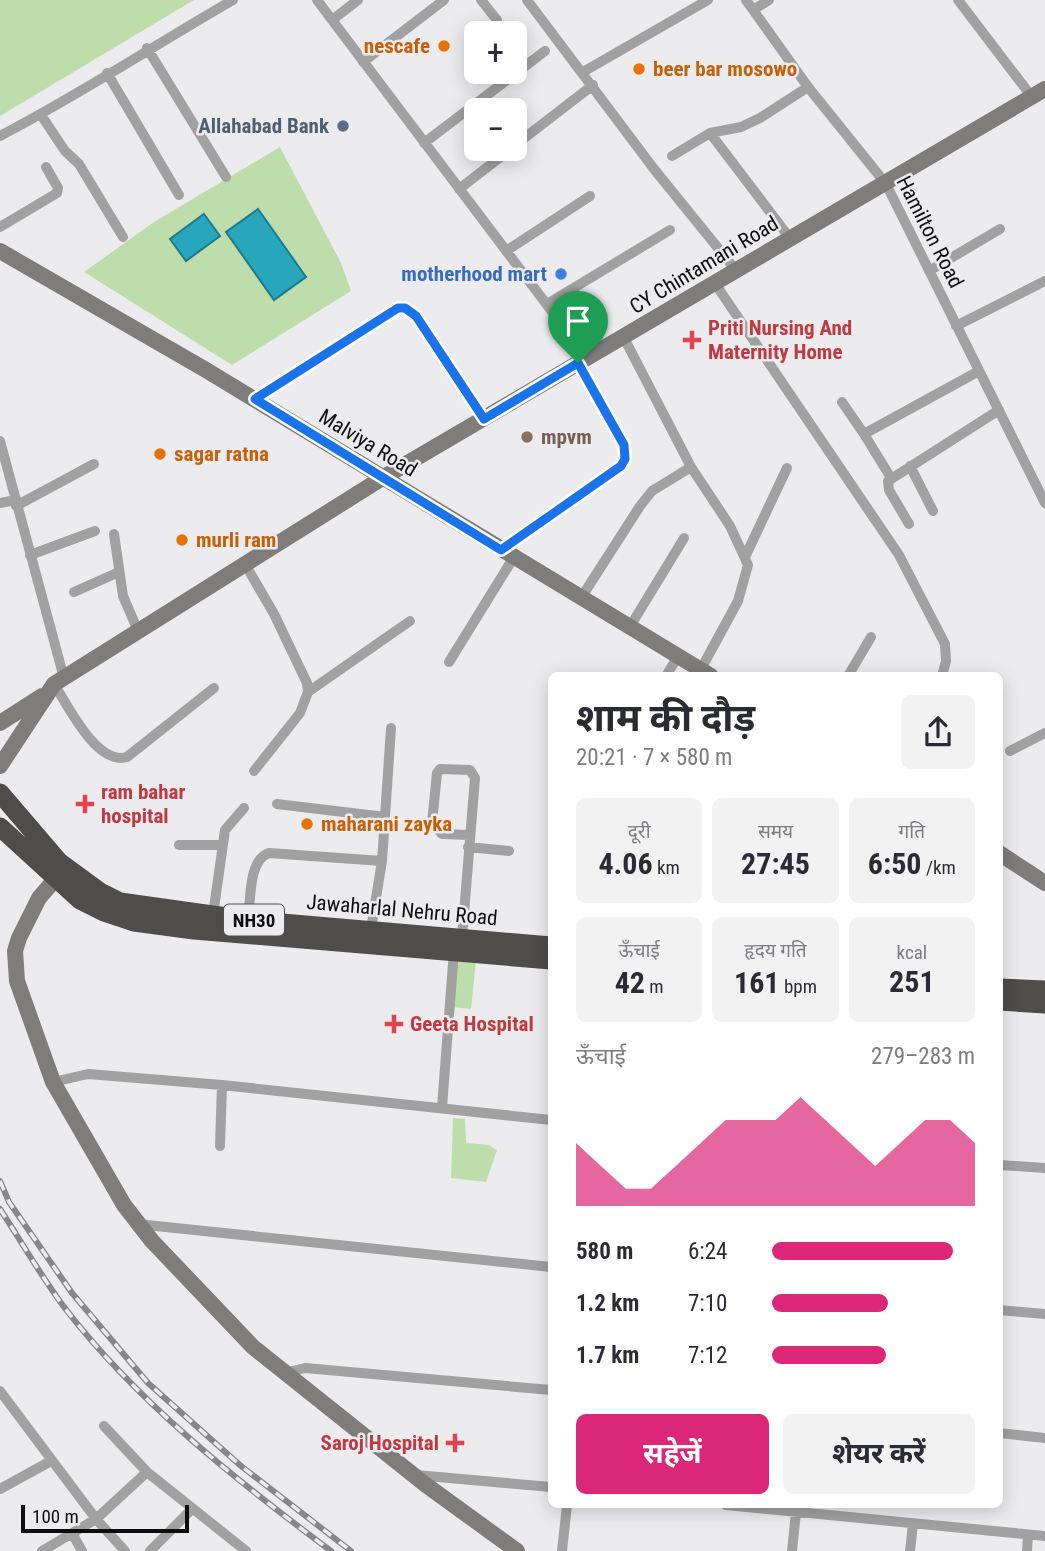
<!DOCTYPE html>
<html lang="hi">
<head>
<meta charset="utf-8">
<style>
	:root { --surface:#fff; --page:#f2f2f3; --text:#2b2b33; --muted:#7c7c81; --accent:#db2777 }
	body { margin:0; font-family:"Roboto Condensed","Noto Sans Devanagari",sans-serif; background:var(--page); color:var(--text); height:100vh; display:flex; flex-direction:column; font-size:26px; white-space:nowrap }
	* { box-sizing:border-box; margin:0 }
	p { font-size:23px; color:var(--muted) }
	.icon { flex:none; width:38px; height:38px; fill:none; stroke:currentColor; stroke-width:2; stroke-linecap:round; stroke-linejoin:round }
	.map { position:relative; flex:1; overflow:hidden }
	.details { position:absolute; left:548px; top:672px; width:455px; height:836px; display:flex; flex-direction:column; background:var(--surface); border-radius:10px; box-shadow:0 4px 18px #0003 }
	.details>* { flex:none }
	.fabs { position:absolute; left:464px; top:21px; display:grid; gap:14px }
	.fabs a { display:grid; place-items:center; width:63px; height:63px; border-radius:10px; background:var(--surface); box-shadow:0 4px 18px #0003; font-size:35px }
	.scale { position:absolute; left:21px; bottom:18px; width:168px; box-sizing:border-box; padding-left:7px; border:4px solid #0d0d0e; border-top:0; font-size:19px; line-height:24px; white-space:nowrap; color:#0d0d0e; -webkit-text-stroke:5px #ececee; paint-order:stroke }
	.pin { position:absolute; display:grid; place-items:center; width:60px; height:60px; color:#fff; margin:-72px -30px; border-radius:50% 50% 50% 0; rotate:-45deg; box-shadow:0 0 7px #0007 }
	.pin .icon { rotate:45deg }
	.round { display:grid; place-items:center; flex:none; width:74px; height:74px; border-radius:10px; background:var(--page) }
	.summary { display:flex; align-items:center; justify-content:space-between; height:119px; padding:0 28px }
	h1 { font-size:38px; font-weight:700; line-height:52px }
	.figures { display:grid; grid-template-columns:repeat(3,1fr); gap:10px; height:119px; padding:7px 28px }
	.figures div { display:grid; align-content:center; border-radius:10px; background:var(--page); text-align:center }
	.figures b { font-size:30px; font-weight:700 }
	.figures small { font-size:19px; font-weight:400 }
	.figures p { font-size:19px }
	.chart { height:196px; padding:14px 28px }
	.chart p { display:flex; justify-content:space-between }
	.chart svg { width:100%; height:126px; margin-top:7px; fill:var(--accent); opacity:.7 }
	.action { display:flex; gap:14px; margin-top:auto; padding:14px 28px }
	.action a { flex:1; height:80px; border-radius:10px; background:var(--accent); color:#fff; font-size:28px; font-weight:700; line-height:80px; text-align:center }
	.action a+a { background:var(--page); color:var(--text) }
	ul { padding:0 28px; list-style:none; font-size:23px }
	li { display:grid; grid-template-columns:112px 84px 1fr; align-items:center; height:52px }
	li i { height:18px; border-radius:9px; background:var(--accent) }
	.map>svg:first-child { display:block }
</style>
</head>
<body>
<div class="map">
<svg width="1045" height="1551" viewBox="0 0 1045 1551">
	<rect width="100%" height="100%" fill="#ececee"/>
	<path fill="#bdddab" d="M0,0H194L0,116Z
		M280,147L341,263L351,291L232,365L84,272L154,222Z
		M456,958L476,960L471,1009L451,1007Z
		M453,1118L465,1119L466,1143L489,1145L497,1150L486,1182L451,1178Z"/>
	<path fill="#28a6bc" stroke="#207888" stroke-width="2" d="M258,209L306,277L274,300L226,232Z
		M204,214L220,236L186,261L170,239Z"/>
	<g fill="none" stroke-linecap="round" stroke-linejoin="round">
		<path stroke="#a2a1a1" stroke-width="10" d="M317,0L587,358
			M481,0L497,20
			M527,0L654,169L735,269
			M746,0L808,87L886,184L1045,503
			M958,0L1032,97
			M753,10L769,0
			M332,20L358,0
			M147,48L226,177
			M363,62L444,0
			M583,72L708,0
			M107,73L179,195
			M41,115L65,151L79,164L123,237
			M710,133L789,237
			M0,136C79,95 155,45 233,0
			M424,143L545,51
			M514,146L593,85
			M672,156L710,133L741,127L760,118L808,87
			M459,189L511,149
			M0,227L57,193L58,188L46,167
			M506,251L590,196
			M929,271L1000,229
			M714,282L899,555L945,644L946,661L942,676
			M547,304L670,230
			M956,326L1045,281
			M624,338L691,467L730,526L748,565L738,601L701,669
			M255,399L379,318L405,308L416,316L484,419
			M842,402L864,434
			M0,441L64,678
			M910,466L933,511
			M891,478L864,434L979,371
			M0,503L15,500
			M16,506L94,464
			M909,524L889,490L888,481L999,410
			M114,534L123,596L138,631
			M501,550L611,475L625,459L624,445L578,363
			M30,555L95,531
			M745,557L787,468
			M245,564L274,614L307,683L308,692
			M74,592L119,572
			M581,598L640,506L652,491L691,467
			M631,625L684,538
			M449,662L514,557
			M666,676L678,656
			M848,676L871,637
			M54,684C68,706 97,766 127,757L214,688
			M1010,751L1045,733
			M254,771L300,713L308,692L410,621
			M277,804L385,817
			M179,845H222
			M468,847L509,851
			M213,915L225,830L244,808
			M248,920C251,900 248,860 269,853L382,861
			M371,929L382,861L391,728
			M462,938L475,778L470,770L440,769L437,773L432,823L442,834L469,835
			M53,1082L88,1074L222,1085L551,1120
			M442,1107L454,951
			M220,1146L222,1085
			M999,1165L1045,1168
			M137,1224L551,1267
			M999,1310L1045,1314
			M284,1373L305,1368L551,1390
			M0,1391L96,1519L125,1551
			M104,1426L147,1472L246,1551
			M999,1433L1045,1438
			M416,1475L551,1487
			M0,1489L51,1461
			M726,1505L1045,1536
			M72,1533L82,1551
			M42,1551L96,1519L147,1472
			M150,1551L192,1509
			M562,1551L567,1505
			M792,1551L796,1512
			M910,1551L913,1524
			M1027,1551L1028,1535"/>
		<path stroke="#7e7d7c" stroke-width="16" d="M0,251L206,370L711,676
			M0,723L42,696
			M0,766L54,684L384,477L1045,89
			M999,853L1045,883
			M64,869L39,898L19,938L15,951L17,981L53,1082L124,1205L152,1241L253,1347L426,1485L517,1551"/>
		<path stroke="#4e4d4c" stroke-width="19" d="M0,793L59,862L100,892L120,902L248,920L551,946
			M0,827L80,900L104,912L134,922L194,930L551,960
			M1000,988L1045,990
			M999,1001L1045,1004"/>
		<g stroke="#878788" stroke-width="6">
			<path id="rail" d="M0,1181L9,1202L72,1293L148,1383L241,1466L351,1551
				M0,1209C21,1241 41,1276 64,1307C137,1402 236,1480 331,1551"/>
		</g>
		<use href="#rail" stroke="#ececee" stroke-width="3.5" stroke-dasharray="10" stroke-linecap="butt"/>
	</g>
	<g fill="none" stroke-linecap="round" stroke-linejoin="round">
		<g stroke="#fff" stroke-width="14">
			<path id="route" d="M398,308H405L416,316L484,419L578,363L624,445L625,459L621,466L501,550L255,399Z"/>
		</g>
		<use href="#route" stroke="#1a73e8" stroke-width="9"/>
	</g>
	<g fill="#e8710a" stroke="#ececee" stroke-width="2.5">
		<circle cx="444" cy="46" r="7"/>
		<circle cx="639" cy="69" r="7"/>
		<circle cx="160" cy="454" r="7"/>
		<circle cx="182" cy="540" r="7"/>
		<circle cx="307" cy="824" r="7"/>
	</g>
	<circle fill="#5c6f8a" stroke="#ececee" stroke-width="2.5" cx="343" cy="126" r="7"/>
	<circle fill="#3f7fe0" stroke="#ececee" stroke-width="2.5" cx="561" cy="274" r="7"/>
	<g fill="#e0444e" stroke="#ececee" stroke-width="2.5">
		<path d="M688.5 329.5h7v7h7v7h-7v7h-7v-7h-7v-7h7z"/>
		<path d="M81.5 793.5h7v7h7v7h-7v7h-7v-7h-7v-7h7z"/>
		<path d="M390.5 1013.5h7v7h7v7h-7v7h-7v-7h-7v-7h7z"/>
		<path d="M451.5 1432.5h7v7h7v7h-7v7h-7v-7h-7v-7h7z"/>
	</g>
	<circle fill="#8d6e63" stroke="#ececee" stroke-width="2.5" cx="527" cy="437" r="7"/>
	<g text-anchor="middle" stroke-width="5" stroke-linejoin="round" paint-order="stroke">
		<rect fill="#ececee" stroke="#505051" stroke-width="2" x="224" y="904.5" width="60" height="31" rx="5"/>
		<g font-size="19" font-weight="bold" fill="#0d0d0e">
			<text x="254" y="927">NH30</text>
		</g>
		<g font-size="21" font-weight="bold" fill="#c56008" stroke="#ececee" text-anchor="start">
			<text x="430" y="53" text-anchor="end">nescafe</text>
			<text x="653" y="76">beer bar mosowo</text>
			<text x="174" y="461">sagar ratna</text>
			<text x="196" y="547">murli ram</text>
			<text x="321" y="831">maharani zayka</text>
		</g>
		<g font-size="21" font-weight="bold" fill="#4e5e75" stroke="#ececee" text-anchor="end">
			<text x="329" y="133">Allahabad Bank</text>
		</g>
		<g font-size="21" fill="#0d0d0e" stroke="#ececee">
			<text transform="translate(930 232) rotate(63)" y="7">Hamilton Road</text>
			<text transform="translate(704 265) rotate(-31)" y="7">CY Chintamani Road</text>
			<text transform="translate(368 443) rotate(31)" y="7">Malviya Road</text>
			<text transform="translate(402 910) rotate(5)" y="7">Jawaharlal Nehru Road</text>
		</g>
		<g font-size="21" font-weight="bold" fill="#366cbe" stroke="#ececee" text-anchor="end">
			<text x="547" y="281">motherhood mart</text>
		</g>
		<g font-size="21" font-weight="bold" fill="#be3a42" stroke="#ececee" text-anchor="start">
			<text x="708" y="335">Priti Nursing And<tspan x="708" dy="24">Maternity Home</tspan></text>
			<text x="101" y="799">ram bahar<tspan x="101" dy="24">hospital</tspan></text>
			<text x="410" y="1031">Geeta Hospital</text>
			<text x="439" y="1450" text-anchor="end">Saroj Hospital</text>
		</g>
		<g font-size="21" font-weight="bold" fill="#785e54" stroke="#ececee" text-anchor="start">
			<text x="541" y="444">mpvm</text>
		</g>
	</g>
</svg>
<div class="fabs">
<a>+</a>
<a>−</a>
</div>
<div class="scale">100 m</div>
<div class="pin" style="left:578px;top:363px;background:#1e9e55"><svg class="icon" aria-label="arrive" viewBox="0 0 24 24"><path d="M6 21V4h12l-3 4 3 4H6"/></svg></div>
<section class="details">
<div class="summary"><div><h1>शाम की दौड़</h1><p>20:21 · 7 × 580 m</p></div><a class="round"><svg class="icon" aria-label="share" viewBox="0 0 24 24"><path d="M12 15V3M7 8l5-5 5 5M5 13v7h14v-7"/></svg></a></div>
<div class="figures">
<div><p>दूरी</p><b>4.06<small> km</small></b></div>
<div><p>समय</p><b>27:45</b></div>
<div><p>गति</p><b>6:50<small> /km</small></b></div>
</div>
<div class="figures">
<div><p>ऊँचाई</p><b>42<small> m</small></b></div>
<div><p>हृदय गति</p><b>161<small> bpm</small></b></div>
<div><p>kcal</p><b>251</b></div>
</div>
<div class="chart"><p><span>ऊँचाई</span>279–283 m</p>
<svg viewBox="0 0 160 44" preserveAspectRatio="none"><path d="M0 44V22L10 30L20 38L30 38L40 30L50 22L60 14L70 14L80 14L90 6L100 14L110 22L120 30L130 22L140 14L150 14L160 22V44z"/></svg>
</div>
<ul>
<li><b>580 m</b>6:24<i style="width:89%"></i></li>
<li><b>1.2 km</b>7:10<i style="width:57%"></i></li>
<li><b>1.7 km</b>7:12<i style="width:56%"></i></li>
</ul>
<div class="action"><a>सहेजें</a><a>शेयर करें</a></div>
</section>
</div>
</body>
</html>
